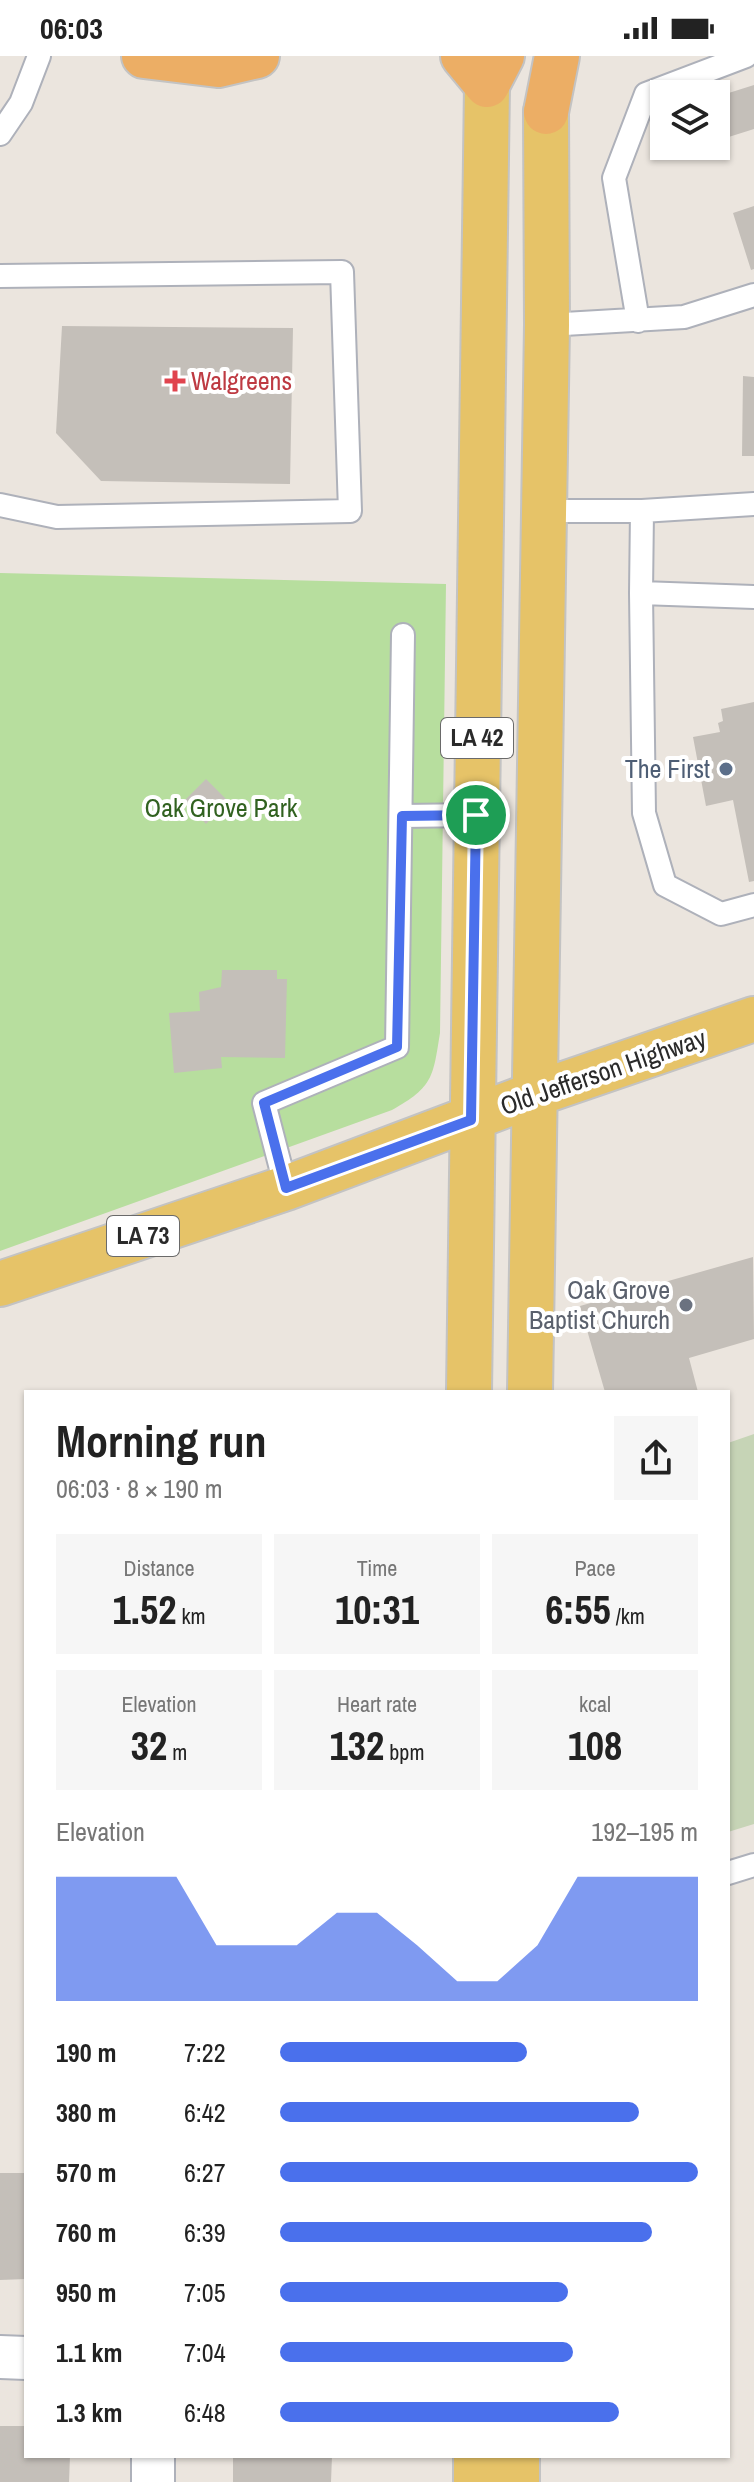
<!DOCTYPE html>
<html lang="en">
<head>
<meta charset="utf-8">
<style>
	:root { --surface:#fff; --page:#f6f6f6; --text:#222; --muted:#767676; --accent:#4a70ec }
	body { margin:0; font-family:"Archivo Narrow",sans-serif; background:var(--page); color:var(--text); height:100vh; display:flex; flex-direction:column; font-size:30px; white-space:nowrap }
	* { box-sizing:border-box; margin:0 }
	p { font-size:26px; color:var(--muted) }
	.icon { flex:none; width:44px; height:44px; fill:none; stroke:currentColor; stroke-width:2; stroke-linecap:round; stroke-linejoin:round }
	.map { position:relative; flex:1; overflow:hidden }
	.sheet { position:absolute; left:24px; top:1334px; width:706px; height:1068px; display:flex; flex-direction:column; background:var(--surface); border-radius:0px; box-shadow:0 2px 6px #0004 }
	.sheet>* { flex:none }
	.tools { position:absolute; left:650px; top:24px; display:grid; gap:16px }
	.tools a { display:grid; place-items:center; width:80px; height:80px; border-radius:0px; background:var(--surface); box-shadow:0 2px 6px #0004; font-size:40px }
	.pin { position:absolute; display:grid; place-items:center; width:68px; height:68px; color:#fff; margin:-34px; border:4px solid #fff; border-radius:50%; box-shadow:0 2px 8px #0007 }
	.round { display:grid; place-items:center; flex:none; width:84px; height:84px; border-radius:0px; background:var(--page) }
	.overview { display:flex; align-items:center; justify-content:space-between; height:136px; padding:0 32px }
	h1 { font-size:44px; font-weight:700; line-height:60px }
	.metrics { display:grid; grid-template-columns:repeat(3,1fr); gap:12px; height:136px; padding:8px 32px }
	.metrics div { display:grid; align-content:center; border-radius:0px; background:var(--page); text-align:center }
	.metrics b { font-size:40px; font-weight:700 }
	.metrics small { font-size:22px; font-weight:400 }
	.metrics p { font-size:22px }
	.chart { height:224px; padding:16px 32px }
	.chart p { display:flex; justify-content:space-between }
	.chart svg { width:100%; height:144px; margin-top:8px; fill:var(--accent); opacity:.7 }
	ul { padding:0 32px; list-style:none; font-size:26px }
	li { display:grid; grid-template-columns:128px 96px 1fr; align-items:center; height:60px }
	li i { height:20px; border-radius:10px; background:var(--accent) }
	.status { display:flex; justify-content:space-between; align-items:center; height:56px; padding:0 40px; background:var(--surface); direction:ltr }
	.status svg { height:22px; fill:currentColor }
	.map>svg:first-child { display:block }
</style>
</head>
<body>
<div class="status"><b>06:03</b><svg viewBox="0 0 49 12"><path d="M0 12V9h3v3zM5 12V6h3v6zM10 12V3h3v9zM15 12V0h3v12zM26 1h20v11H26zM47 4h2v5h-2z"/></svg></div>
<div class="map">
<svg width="754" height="2426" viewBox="0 0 754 2426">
	<rect width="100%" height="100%" fill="#ebe5de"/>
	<path fill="#b7de9e" d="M0,517L446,528L440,977C433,1020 434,1031 392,1054L0,1195Z"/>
	<path fill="#c6d4b6" d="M754,1378V1768L728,1776V1387Z"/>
	<path fill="#c4bfb9" d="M754,29V73L716,85V41Z
		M664,58V90L699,91L666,102L653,62Z
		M754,150V213L751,214L733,157Z
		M62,270L293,272L290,428L101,425L56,377Z
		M743,320L754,321V400H742Z
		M754,646V825L749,826L733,744L706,750L693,681L720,676L718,667L723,665L721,653Z
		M206,723L228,745L206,768L184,745Z
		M222,914H277V923H287L285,1002L221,1001L222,1012L174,1017L169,957L200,955L199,936L221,931Z
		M753,1201L754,1283L689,1302L698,1336H605L580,1250Z
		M0,2117H26V2223L0,2224Z
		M0,2370H26V2400H70L69,2426H0Z
		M233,2400H332L331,2426H233Z"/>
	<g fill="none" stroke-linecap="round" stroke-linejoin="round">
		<g stroke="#aeb1ba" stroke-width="26">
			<path id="service" d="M0,78L21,47L39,0
				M0,220L342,216L350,455L57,461L0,449
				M638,265L614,122L646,38L746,0
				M547,269L684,261L754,239
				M542,455H642L754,448
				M642,455L641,537L754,541
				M641,537L644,757L665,829L721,858L754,849
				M402,760L476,759
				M286,1132L264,1047L397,991L403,579
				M728,1817L754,1809"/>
		</g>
		<g stroke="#aeb1ba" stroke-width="46">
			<path id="minor" d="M0,2301L26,2302
				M153,2426V2400"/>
		</g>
		<g stroke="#c3c3c3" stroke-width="48">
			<path id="primary" d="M0,1228L286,1132L535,1038L754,963
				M469,1336L487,29
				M530,1336L547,269L546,56
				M476,2426V2400
				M517,2426V2400"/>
		</g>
		<g stroke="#c3c3c3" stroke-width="48">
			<path id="trunk" d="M144,0L218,9L257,0
				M463,0L487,29L502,0
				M546,56L557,0"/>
		</g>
		<use href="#service" stroke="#fff" stroke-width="22"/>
		<use href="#minor" stroke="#fff" stroke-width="42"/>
		<use href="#primary" stroke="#e6c368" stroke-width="44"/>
		<use href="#trunk" stroke="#ecae65" stroke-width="44"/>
	</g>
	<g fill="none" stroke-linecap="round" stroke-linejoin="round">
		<g stroke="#fff" stroke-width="16">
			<path id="route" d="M476,759L471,1064L286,1132L264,1047L397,991L402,760Z"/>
		</g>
		<use href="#route" stroke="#4a70ec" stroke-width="10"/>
	</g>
	<path fill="#e0444e" stroke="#fff" stroke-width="3" d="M171 313h8v8h8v8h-8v8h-8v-8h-8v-8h8z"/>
	<circle fill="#5c6f8a" stroke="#fff" stroke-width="3" cx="726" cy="713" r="8"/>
	<circle fill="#6b7280" stroke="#fff" stroke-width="3" cx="686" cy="1249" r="8"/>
	<g text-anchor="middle" stroke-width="8" stroke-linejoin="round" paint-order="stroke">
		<g fill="#fff" stroke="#6a6a6a" stroke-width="2">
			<rect x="441" y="662" width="72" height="40" rx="6"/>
			<rect x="107" y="1160" width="72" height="40" rx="6"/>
		</g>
		<g font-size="24" font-weight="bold" fill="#2a2a2a">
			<text x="477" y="690">LA 42</text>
			<text x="143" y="1188">LA 73</text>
		</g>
		<g font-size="26" fill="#be3a42" stroke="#fff" text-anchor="start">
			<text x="191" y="334">Walgreens</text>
		</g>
		<g font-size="26" fill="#4e5e75" stroke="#fff" text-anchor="end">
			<text x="710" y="722">The First</text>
		</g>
		<g font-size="26" fill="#316220" stroke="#fff">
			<text x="221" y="761">Oak Grove Park</text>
		</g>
		<g font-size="26" fill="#2a2a2a" stroke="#fff">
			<text transform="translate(603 1016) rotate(-19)" y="9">Old Jefferson Highway</text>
		</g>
		<g font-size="26" fill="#5b616d" stroke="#fff" text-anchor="end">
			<text x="670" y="1243">Oak Grove<tspan x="670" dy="30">Baptist Church</tspan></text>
		</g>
	</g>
</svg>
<div class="tools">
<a><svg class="icon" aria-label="layers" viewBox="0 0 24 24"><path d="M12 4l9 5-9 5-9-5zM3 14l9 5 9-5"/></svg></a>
</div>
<div class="pin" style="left:476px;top:759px;background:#1e9e55"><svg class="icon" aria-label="arrive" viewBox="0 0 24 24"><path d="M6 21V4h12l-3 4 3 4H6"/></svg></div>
<section class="sheet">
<div class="overview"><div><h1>Morning run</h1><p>06:03 · 8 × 190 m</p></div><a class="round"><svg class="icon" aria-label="share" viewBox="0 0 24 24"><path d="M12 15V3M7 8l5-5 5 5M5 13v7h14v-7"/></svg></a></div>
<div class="metrics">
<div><p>Distance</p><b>1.52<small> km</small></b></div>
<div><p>Time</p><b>10:31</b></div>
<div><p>Pace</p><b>6:55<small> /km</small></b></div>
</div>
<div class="metrics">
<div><p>Elevation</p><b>32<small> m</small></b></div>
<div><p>Heart rate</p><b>132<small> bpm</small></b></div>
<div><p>kcal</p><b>108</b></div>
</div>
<div class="chart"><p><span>Elevation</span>192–195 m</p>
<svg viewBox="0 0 160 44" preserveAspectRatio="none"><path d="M0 44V6L10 6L20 6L30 6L40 27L50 27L60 27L70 17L80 17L90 27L100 38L110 38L120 27L130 6L140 6L150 6L160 6V44z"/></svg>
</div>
<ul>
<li><b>190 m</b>7:22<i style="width:59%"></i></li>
<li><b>380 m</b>6:42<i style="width:86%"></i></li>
<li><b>570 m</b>6:27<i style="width:100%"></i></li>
<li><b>760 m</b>6:39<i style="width:89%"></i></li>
<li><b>950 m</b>7:05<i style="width:69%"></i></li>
<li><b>1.1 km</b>7:04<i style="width:70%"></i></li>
<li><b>1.3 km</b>6:48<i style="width:81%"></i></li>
</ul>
</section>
</div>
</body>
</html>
